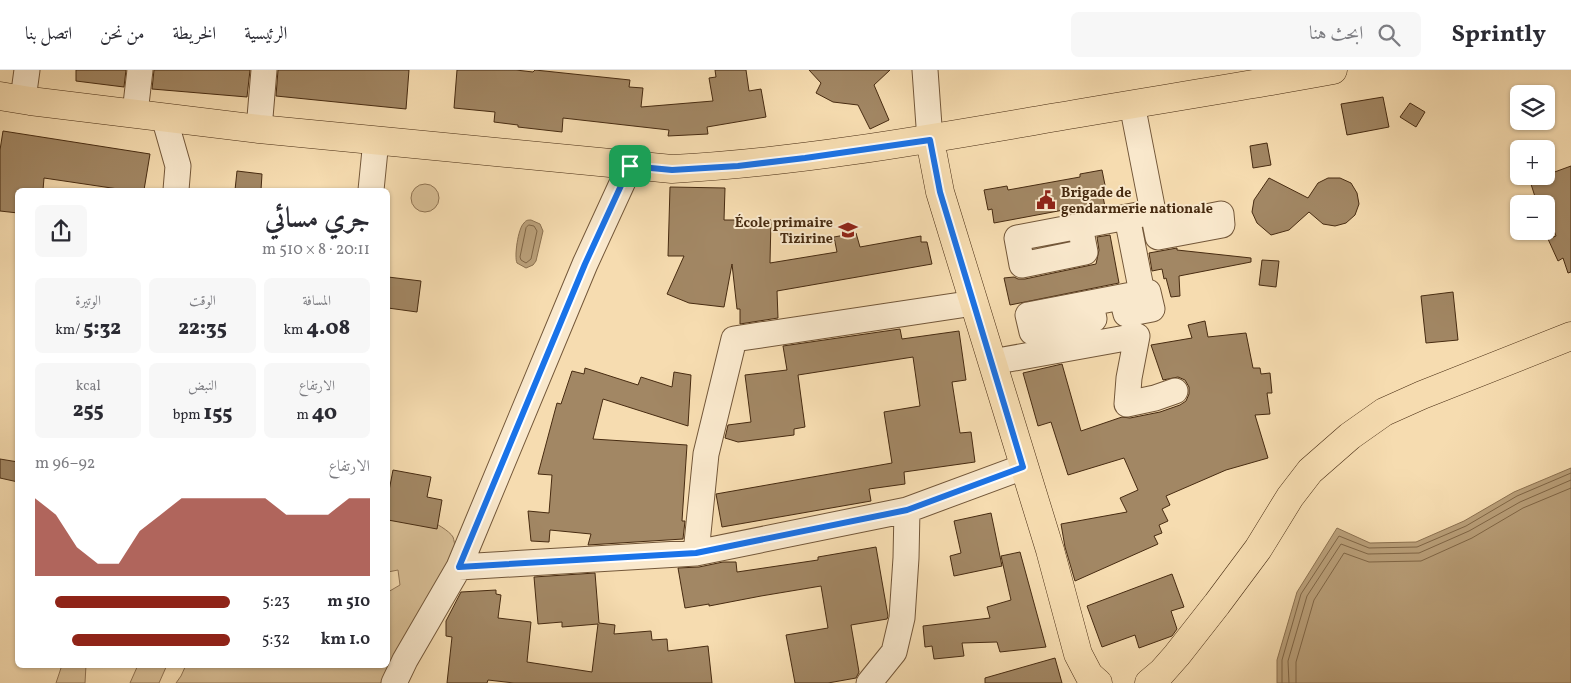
<!DOCTYPE html>
<html lang="ar">
<head>
<meta charset="utf-8">
<style>
	:root { --surface:#fff; --page:#f7f7f7; --text:#2b2b33; --muted:#7c7c81; --line:#e1e1e2; --accent:#8f2418 }
	body { margin:0; font-family:Vollkorn,Amiri,serif; background:var(--page); color:var(--text); direction:rtl; height:100vh; display:flex; flex-direction:column; font-size:19px; white-space:nowrap }
	* { box-sizing:border-box; margin:0 }
	p { font-size:16px; color:var(--muted) }
	.icon { flex:none; width:28px; height:28px; fill:none; stroke:currentColor; stroke-width:2; stroke-linecap:round; stroke-linejoin:round }
	.map { position:relative; flex:1; overflow:hidden; direction:ltr }
	.panel { position:absolute; left:15px; top:118px; width:375px; height:480px; display:flex; flex-direction:column; background:var(--surface); border-radius:8px; box-shadow:0 1px 4px #0004; direction:rtl }
	.panel>* { flex:none }
	.tools { position:absolute; left:1510px; top:15px; display:grid; gap:10px }
	.tools a { display:grid; place-items:center; width:45px; height:45px; border-radius:8px; background:var(--surface); box-shadow:0 1px 4px #0004; font-size:25px }
	.pin { position:absolute; display:grid; place-items:center; width:42px; height:42px; color:#fff; margin:-21px; border-radius:10px; box-shadow:0 2px 8px #0006 }
	.round { display:grid; place-items:center; flex:none; width:52px; height:52px; border-radius:8px; background:var(--page) }
	.headline { display:flex; align-items:center; justify-content:space-between; height:85px; padding:0 20px }
	h1 { font-size:28px; font-weight:800; line-height:38px }
	.metrics { display:grid; grid-template-columns:repeat(3,1fr); gap:8px; height:85px; padding:5px 20px }
	.metrics div { display:grid; align-content:center; border-radius:8px; background:var(--page); text-align:center }
	.metrics b { font-size:21px; font-weight:800 }
	.metrics small { font-size:14px; font-weight:400 }
	.metrics p { font-size:14px }
	.chart { height:140px; padding:10px 20px }
	.chart p { display:flex; justify-content:space-between }
	.chart svg { width:100%; height:90px; margin-top:5px; fill:var(--accent); opacity:.7 }
	ul { padding:0 20px; list-style:none; font-size:16px }
	li { display:grid; grid-template-columns:80px 60px 1fr; align-items:center; height:38px }
	li i { height:12px; border-radius:6px; background:var(--accent) }
	header { display:flex; align-items:center; gap:30px; box-sizing:border-box; height:70px; padding:0 25px; background:var(--surface); border-bottom:1px solid var(--line) }
	header strong { font-size:24px }
	nav { display:flex; gap:28px; margin-inline-start:auto; font-size:18px }
	.search { width:350px; height:45px; background:var(--page); display:flex; align-items:center; gap:12px; box-sizing:border-box; padding:0 18px; border-radius:8px; color:var(--muted); font-size:19px }
	.map>svg:first-child { display:block }
</style>
</head>
<body>
<header>
<strong>Sprintly</strong>
<div class="search"><svg class="icon" aria-label="search" viewBox="0 0 24 24"><circle cx="10" cy="10" r="6"/><path d="M15 15l6 6"/></svg>ابحث هنا</div>
<nav><a>الرئيسية</a><a>الخريطة</a><a>من نحن</a><a>اتصل بنا</a></nav>
</header>
<div class="map">
<svg width="1571" height="613" viewBox="0 0 1571 613">
	<rect width="100%" height="100%" fill="#f6dcb0"/>
	<filter id="stains"><feTurbulence type="fractalNoise" baseFrequency=".004" numOctaves="4"/><feColorMatrix values="0 0 0 0 .2 0 0 0 0 .09 0 0 0 0 .02 0 0 0 .5 -.17"/></filter>
	<radialGradient id="worn" r=".72"><stop offset=".6" stop-color="#630" stop-opacity="0"/><stop offset="1" stop-color="#630" stop-opacity=".3"/></radialGradient>
	<path fill="#d8be95" stroke="#907453" d="M411 128a14 14 0 1 1 28 0a14 14 0 1 1-28 0Z
		M388,433C402,438 445,454 453,467C454,470 455,475 455,479L401,582L381,613H176L181,606L186,595H388V522L400,515L398,500L388,502Z
		M62,595H86L85,613H56Z
		M138,595H167L159,613H130Z"/>
	<path fill="#baa07a" stroke="#8c7150" d="M531,150L540,154L543,161L536,191L533,195L526,198L517,193C514,187 518,158 524,153C526,150 528,150 531,150Z
		M1571,398V613H1277V590L1297,522L1337,458L1370,473L1416,472L1464,451L1514,422Z"/>
	<g fill="none" stroke-linecap="round" stroke-linejoin="round">
		<path stroke="#806646" stroke-width="1" d="M529,155L534,156L537,161L531,189L526,193L521,190L520,187L526,158Z
			M1282,613V590L1301,524L1339,466L1369,478L1417,477L1466,456L1517,426L1571,403
			M1289,613L1288,591L1307,526L1341,474L1368,484L1419,483L1469,461L1520,432L1571,410
			M1296,613V592L1314,530L1344,483L1369,492L1421,491L1472,468L1523,438L1571,418"/>
	</g>
	<path fill="#a28764" stroke="#472b11" d="M76,0H126L124,17L76,11Z
		M154,0H250L247,27L152,19Z
		M278,0H409L406,39L276,26Z
		M457,0H516L533,2L535,0L630,10L629,17L643,18L641,37L713,31L709,8L716,7L715,0H746L749,21L761,19L766,47L707,57L708,64L668,66L669,60L563,48L562,62L518,57V55L494,52L495,42L454,38Z
		M809,0H890L874,15L889,50L870,59L858,35L833,32L816,23L821,13Z
		M1383,27L1389,57L1347,65L1341,34Z
		M1410,33L1425,42L1416,57L1400,47Z
		M3,61L150,84L144,120H125L44,108L43,120H18V143L0,141V80Z
		M1267,73L1271,95L1253,98L1250,76Z
		M1571,96V202L1568,203L1563,188L1558,191L1548,169L1556,166L1546,139V134H1544L1543,131L1537,133L1530,111Z
		M1102,100L1106,120L1102,121L1105,137L1086,140L1085,136L994,153L992,139L988,140L984,120L1007,116L1008,120L1080,107V104Z
		M237,101L262,104L261,120H235Z
		M1269,108L1308,128L1318,113L1328,108H1340L1351,113L1357,123L1359,134L1355,145L1346,153L1335,156L1323,154L1309,142L1289,160L1271,165L1257,153L1252,142L1254,130Z
		M670,117L725,118L724,150H771L770,193L837,182L834,167L856,163L860,177L921,166V172H927L932,194L777,221L778,248L740,254V239H737L732,194L724,237L689,233L667,224L684,186H668Z
		M1110,165L1119,213L1010,235L1004,208L1014,207L1018,209H1025L1096,194L1099,180L1097,167Z
		M1177,178V180L1251,188V192L1179,206L1180,226L1171,227L1166,208L1164,209L1162,199L1152,201L1149,183Z
		M1262,190L1279,191L1276,217L1259,215Z
		M388,207L421,211L417,242L388,238Z
		M1453,222L1458,270L1426,273L1421,226Z
		M1205,251L1208,267L1246,263L1253,298H1260L1261,304L1270,303L1272,323H1267L1270,344L1255,345L1268,388L1226,400L1166,426L1170,435L1162,439L1168,451L1159,455L1162,463L1154,466L1158,474L1075,511L1065,477L1061,454L1127,442L1120,428L1138,420L1124,388L1068,405L1051,352L1038,356L1023,303L1062,294L1081,361L1122,347L1130,348L1160,342L1180,335L1186,331L1189,324V317L1185,310L1178,307L1163,310L1151,275L1192,268L1188,255Z
		M900,259L902,269L959,261L966,310L952,312L960,363L971,362L975,392L904,402L905,414L869,419L871,431L722,457L716,424L892,393L884,342L920,336L913,287L798,305L805,357L794,359V365L738,372L725,368L728,355L751,352L745,305L787,300L783,276Z
		M585,298L638,315L641,307L672,317L674,302L691,305L688,356L603,329L593,369L687,375L682,451H685L683,469L588,475L591,464L550,460L549,472L531,471L528,441L549,443L552,405L538,404L557,333L561,334L572,301L584,304Z
		M0,389L18,392V412L0,408Z
		M393,400L431,407L427,427L442,430L437,459L388,450V426Z
		M991,443L1002,496L954,506L950,486L961,483L954,451Z
		M876,477L888,546L887,549L851,555L859,602L856,608L828,613H795L786,565L828,558L821,516L761,526L709,536V534L685,538L678,498L699,497L723,492H736L737,502L818,490V487Z
		M1020,482L1046,577L1000,582L997,572L962,573L964,586L934,589L932,576L925,577L923,556L990,548L987,537L1011,530L1001,486Z
		M595,503L599,553L615,555L614,564L651,561L652,570L667,569L668,581L708,576L712,613H514L488,610L487,613H447L452,567L446,566V551L461,522L496,520V524L501,525L498,548L531,552L527,592L592,602L598,554L562,557V552L538,554L534,507Z
		M1172,504L1184,537L1171,541L1177,559L1172,566L1139,578L1135,565L1102,577L1087,536Z
		M1055,588L1062,613H985V608Z"/>
	<g fill="none" stroke-linecap="round" stroke-linejoin="round">
		<g stroke="#735739" stroke-width="27">
			<path id="minor" d="M925,0L930,70
				M23,29L27,0
				M1132,34L1156,157L1221,144L1222,155L1158,167L1156,157
				M135,43L140,0
				M164,47L178,96L176,120
				M259,59L264,0
				M371,120L376,70
				M1080,156L1085,182L1022,195L1017,168L1143,144
				M1123,232L1126,244L1152,239L1148,222L1142,223
				M1091,233L1094,249L1032,262L1028,245L1142,223L1127,147
				M992,292L1137,266L1129,308L1127,334L1155,328L1175,321
				M696,483L706,384L734,269L974,233
				M459,497L696,483L907,440
				M394,613L405,590L459,497L585,194L630,96
				M869,613L894,582L902,548L906,488L907,440L1023,397"/>
		</g>
		<g stroke="#472b11" stroke-width="29">
			<path id="major" d="M0,26L30,31L259,59L672,99C802,92 929,69 1057,47C1149,31 1241,17 1333,0
				M930,70L940,122L1050,480L1078,584L1089,605L1098,613
				M1149,613L1162,602L1177,585L1217,534L1258,479L1290,427L1310,401L1350,366L1384,342L1422,325L1571,266"/>
		</g>
		<use href="#minor" stroke="#f9e8cc" stroke-width="25"/>
		<use href="#major" stroke="#f6dcb0" stroke-width="28"/>
	</g>
	<g fill="none" stroke-linecap="round" stroke-linejoin="round">
		<g stroke="#fff" stroke-width="10">
			<path id="route" d="M930,70L940,122L1023,397L907,440L696,483L459,497L585,194L630,96L672,100L738,96L805,88Z"/>
		</g>
		<use href="#route" stroke="#1a73e8" stroke-width="6"/>
	</g>
	<defs>
		<g id="civic-bare" transform="scale(1.5)"><path d="M-.6-6.5H3V-4.5H.6V-3L4-1V1h2V6H-6V1h2V-1L-.6-3ZM-1.2 2.5V6h2.4V2.5Z" fill="#8f2418" stroke="#f9e8cc" stroke-width="2.5" paint-order="stroke"/></g>
		<g id="school-bare" transform="scale(1.5)"><path d="M0-5L7-2L0 1L-7-2ZM-4 1L0 2.5L4 1V4Q0 6-4 4Z" fill="#8f2418" stroke="#f9e8cc" stroke-width="2.5" paint-order="stroke"/></g>
	</defs>
	<g fill-rule="evenodd">
		<use href="#civic-bare" x="1046" y="130"/>
		<use href="#school-bare" x="848" y="160"/>
	</g>
	<g text-anchor="middle" stroke-width="4" stroke-linejoin="round" paint-order="stroke">
		<g font-size="14" font-weight="bold" fill="#472b11" stroke="#f9e8cc" text-anchor="start">
			<text x="1061" y="127">Brigade de<tspan x="1061" dy="16">gendarmerie nationale</tspan></text>
			<text x="833" y="157" text-anchor="end">École primaire<tspan x="833" dy="16">Tizirine</tspan></text>
		</g>
	</g>
	<rect width="100%" height="100%" filter="url(#stains)"/>
	<rect width="100%" height="100%" fill="url(#worn)"/>
</svg>
<div class="tools">
<a><svg class="icon" aria-label="layers" viewBox="0 0 24 24"><path d="M12 4l9 5-9 5-9-5zM3 14l9 5 9-5"/></svg></a>
<a>+</a>
<a>−</a>
</div>
<div class="pin" style="left:630px;top:96px;background:#1e9e55"><svg class="icon" aria-label="arrive" viewBox="0 0 24 24"><path d="M6 21V4h12l-3 4 3 4H6"/></svg></div>
<section class="panel">
<div class="headline"><div><h1>جري مسائي</h1><p>20:11 · 8 × 510 m</p></div><a class="round"><svg class="icon" aria-label="share" viewBox="0 0 24 24"><path d="M12 15V3M7 8l5-5 5 5M5 13v7h14v-7"/></svg></a></div>
<div class="metrics">
<div><p>المسافة</p><b>4.08<small> km</small></b></div>
<div><p>الوقت</p><b>22:35</b></div>
<div><p>الوتيرة</p><b>5:32<small> /km</small></b></div>
</div>
<div class="metrics">
<div><p>الارتفاع</p><b>40<small> m</small></b></div>
<div><p>النبض</p><b>155<small> bpm</small></b></div>
<div><p>kcal</p><b>255</b></div>
</div>
<div class="chart"><p><span>الارتفاع</span>92–96 m</p>
<svg viewBox="0 0 160 44" preserveAspectRatio="none"><path d="M0 44V6L10 14L20 30L30 38L40 38L50 22L60 14L70 6L80 6L90 6L100 6L110 6L120 14L130 14L140 14L150 6L160 6V44z"/></svg>
</div>
<ul>
<li><b>510 m</b>5:23<i style="width:90%"></i></li>
<li><b>1.0 km</b>5:32<i style="width:81%"></i></li>
</ul>
</section>
</div>
</body>
</html>
